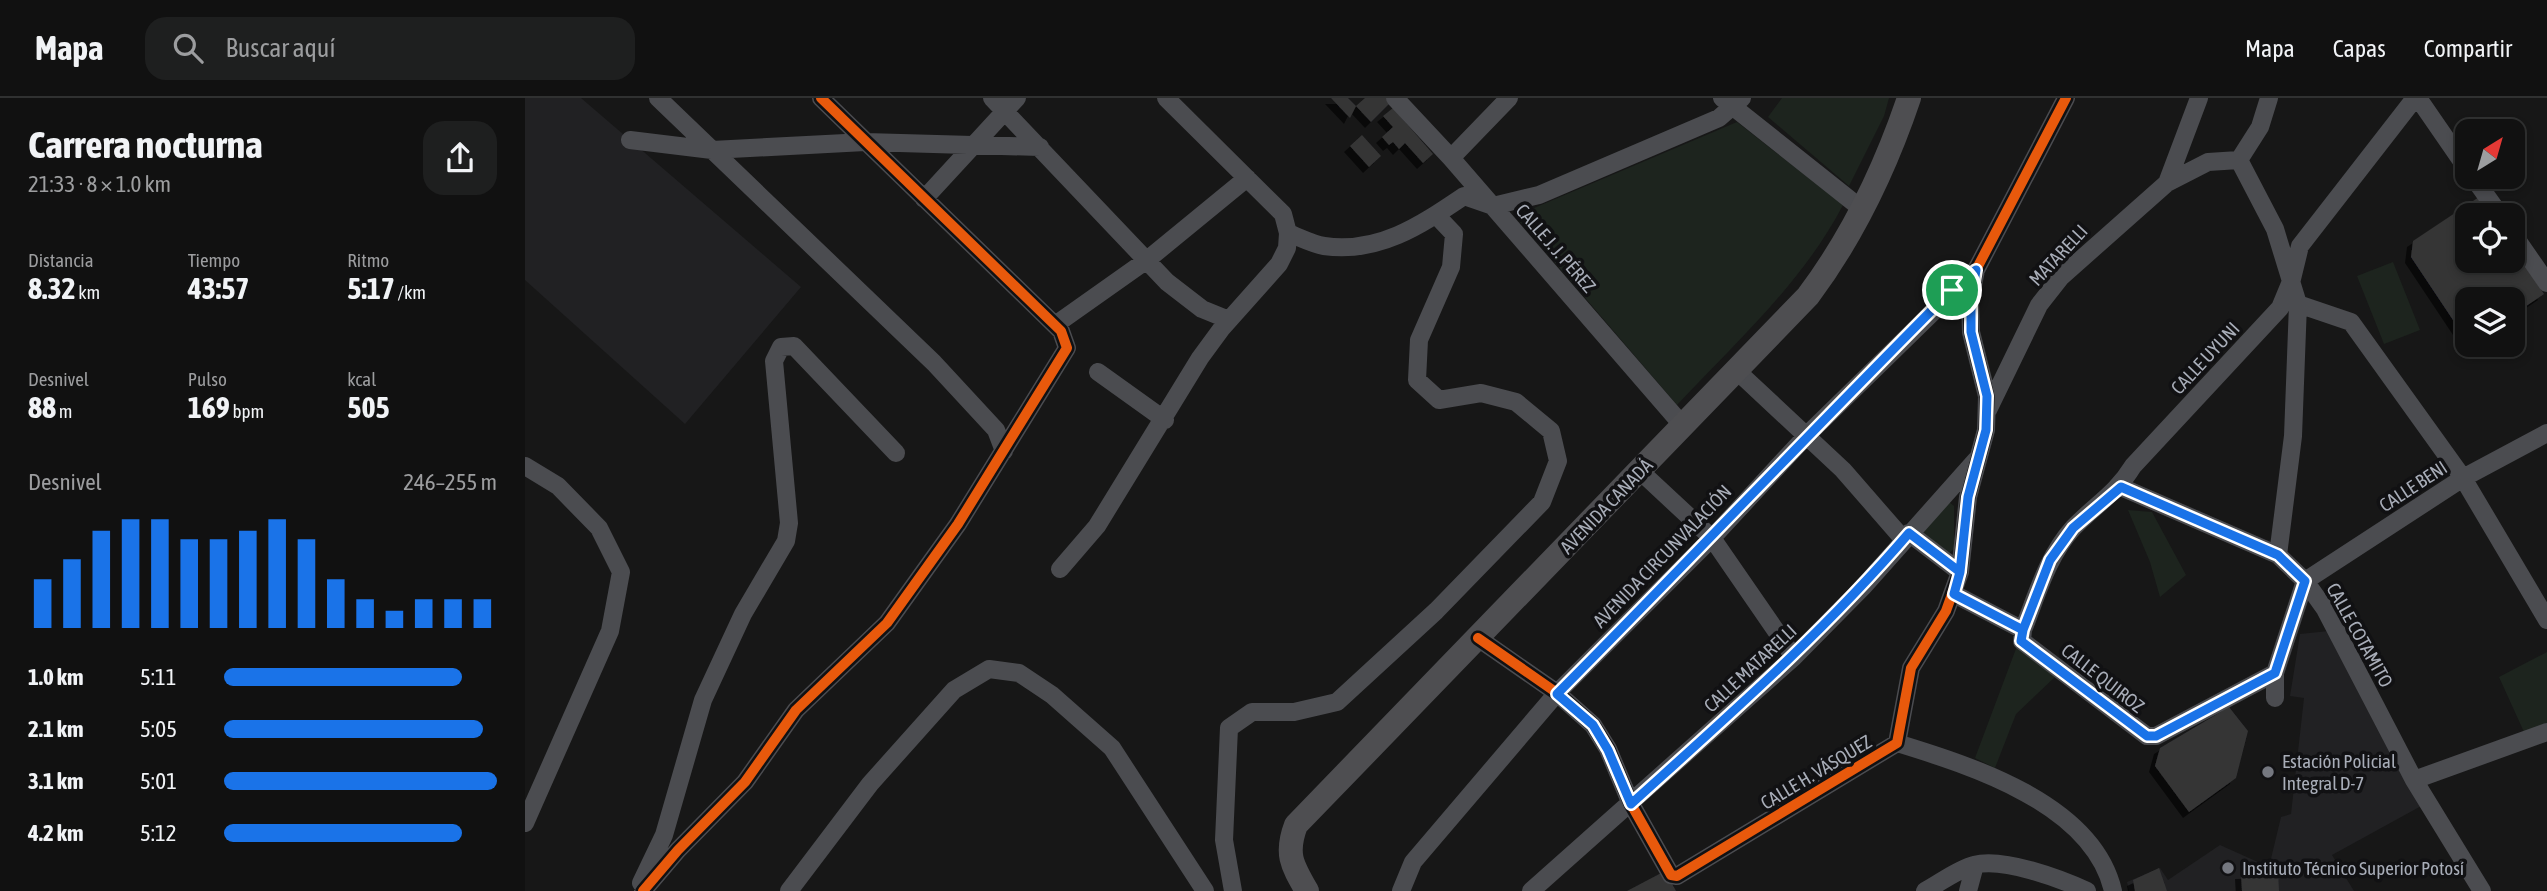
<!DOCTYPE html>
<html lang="es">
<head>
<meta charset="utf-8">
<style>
	:root { --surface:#111; --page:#1e1f1f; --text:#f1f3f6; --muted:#9c9d9f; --line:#303131; --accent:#1a73e8 }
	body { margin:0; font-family:"Asap Condensed",sans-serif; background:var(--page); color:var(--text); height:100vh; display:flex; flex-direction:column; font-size:26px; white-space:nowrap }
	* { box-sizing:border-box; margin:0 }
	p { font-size:23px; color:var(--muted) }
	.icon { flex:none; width:38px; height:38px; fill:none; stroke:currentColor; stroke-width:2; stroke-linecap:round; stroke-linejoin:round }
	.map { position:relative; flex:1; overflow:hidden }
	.side { display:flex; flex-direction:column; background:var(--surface); width:525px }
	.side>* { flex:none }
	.needle { width:46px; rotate:37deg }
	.fabs { position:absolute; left:1930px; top:21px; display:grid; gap:14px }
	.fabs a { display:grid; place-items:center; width:70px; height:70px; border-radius:14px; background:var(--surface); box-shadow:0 4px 10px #0003,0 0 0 2px var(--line); font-size:35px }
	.pin { position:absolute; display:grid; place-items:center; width:60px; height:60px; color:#fff; margin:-30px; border:4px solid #fff; border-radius:50%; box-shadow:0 2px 7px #0007 }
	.round { display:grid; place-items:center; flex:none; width:74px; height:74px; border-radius:21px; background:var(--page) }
	.summary { display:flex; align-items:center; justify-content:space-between; height:119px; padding:0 28px }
	h1 { font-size:38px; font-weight:700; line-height:52px }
	.metrics { display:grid; grid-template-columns:repeat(3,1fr); gap:10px; height:119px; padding:7px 28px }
	.metrics div { display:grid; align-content:center }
	.metrics b { font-size:30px; font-weight:700 }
	.metrics small { font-size:19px; font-weight:400 }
	.metrics p { font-size:19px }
	.chart { height:196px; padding:14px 28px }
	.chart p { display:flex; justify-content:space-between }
	.chart svg { width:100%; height:126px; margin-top:7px; stroke:var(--accent); stroke-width:6 }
	ul { padding:0 28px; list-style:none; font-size:23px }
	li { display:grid; grid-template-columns:112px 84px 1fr; align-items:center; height:52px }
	li i { height:18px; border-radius:9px; background:var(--accent) }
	header { display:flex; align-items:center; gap:42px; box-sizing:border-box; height:98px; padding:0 35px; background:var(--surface); border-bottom:2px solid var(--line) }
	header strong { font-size:33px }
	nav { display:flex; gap:38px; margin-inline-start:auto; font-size:24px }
	.search { width:490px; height:63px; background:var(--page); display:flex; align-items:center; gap:18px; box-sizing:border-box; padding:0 24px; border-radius:21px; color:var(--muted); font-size:26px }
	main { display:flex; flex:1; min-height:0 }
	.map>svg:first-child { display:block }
</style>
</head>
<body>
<header>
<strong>Mapa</strong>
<div class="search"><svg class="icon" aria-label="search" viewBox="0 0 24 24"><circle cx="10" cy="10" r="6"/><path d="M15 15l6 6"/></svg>Buscar aquí</div>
<nav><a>Mapa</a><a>Capas</a><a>Compartir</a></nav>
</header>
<main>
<section class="side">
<div class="summary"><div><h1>Carrera nocturna</h1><p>21:33 · 8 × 1.0 km</p></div><a class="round"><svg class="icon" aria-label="share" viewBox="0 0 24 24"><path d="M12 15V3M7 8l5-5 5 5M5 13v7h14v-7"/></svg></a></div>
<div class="metrics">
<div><p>Distancia</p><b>8.32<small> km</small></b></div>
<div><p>Tiempo</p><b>43:57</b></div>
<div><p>Ritmo</p><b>5:17<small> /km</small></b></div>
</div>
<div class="metrics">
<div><p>Desnivel</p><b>88<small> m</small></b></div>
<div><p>Pulso</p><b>169<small> bpm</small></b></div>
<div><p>kcal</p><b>505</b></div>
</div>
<div class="chart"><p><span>Desnivel</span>246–255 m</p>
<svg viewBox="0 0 160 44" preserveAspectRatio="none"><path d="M5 44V27M15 44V20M25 44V10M35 44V6M45 44V6M55 44V13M65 44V13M75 44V10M85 44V6M95 44V13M105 44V27M115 44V34M125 44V38M135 44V34M145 44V34M155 44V34"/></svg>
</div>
<ul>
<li><b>1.0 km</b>5:11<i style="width:87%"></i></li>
<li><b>2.1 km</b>5:05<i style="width:95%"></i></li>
<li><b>3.1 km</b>5:01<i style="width:100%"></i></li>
<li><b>4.2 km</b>5:12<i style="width:87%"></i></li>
</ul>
</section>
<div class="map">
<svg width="2022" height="793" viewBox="0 0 2022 793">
	<defs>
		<filter id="shadow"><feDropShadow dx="-6" dy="6" stdDeviation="0" flood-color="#0009"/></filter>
	</defs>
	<rect width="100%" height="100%" fill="#171717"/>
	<path fill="#212123" d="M0,0H56L276,189L160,326L0,182Z
		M1804,533L1898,707L1807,757L1829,793H1604L1602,784L1635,770L1643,782L1695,747L1744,769L1756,719L1766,716L1779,600L1765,598L1775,536Z"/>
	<path fill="#1d241e" d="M1257,0H1364L1359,18L1324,88L1243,19Z
		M1212,24L1318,107C1278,184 1211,244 1152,307L990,118Z
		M1868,164L1895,232L1859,246L1832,178Z
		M1424,404L1429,408V451L1423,456L1396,437Z
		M1603,412L1627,414L1661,477L1635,499L1625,464Z
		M1492,548L1530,579L1491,616L1470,670L1450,660Z
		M2022,554V626L1999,634L1974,579Z"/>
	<path fill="#353536" filter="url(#shadow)" d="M806,0H823L831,8L825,20Z
		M840,0H861L865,5L846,24L831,8Z
		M868,10L908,56L898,65L880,45L874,51L868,44L864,47L857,39L868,29L858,18Z
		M837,37L856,58L844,69L825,48Z
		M1954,99L1966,117H1942V163H1988V150L2019,196L1988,217V201H1942V243L1886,159L1888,143Z
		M1704,609L1723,633L1711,680L1664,714L1630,668L1635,650Z
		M1634,770L1642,793H1610L1608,782Z
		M1140,773L1151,793H1102Z
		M1753,774L1754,793H1717L1716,775Z"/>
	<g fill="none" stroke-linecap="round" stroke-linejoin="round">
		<path stroke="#4b4c50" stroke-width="18" d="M133,0L409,265L471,332L479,353
			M467,0L642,184L677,211L704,222
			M870,0L926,60L1159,329
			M1197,0L1338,112
			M1893,0L1942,71
			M105,42L187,52L340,44L515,49
			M926,60L984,0
			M1714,62L1750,131L1773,206L1768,338L1753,457
			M1714,62L1735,29L1744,0
			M1948,79L1975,117
			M1642,85L1674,0
			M399,101L492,0
			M763,135C774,139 787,146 799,148C854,156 896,127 939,98L968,108L1014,97L1194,20L1217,0
			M1988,136L2022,185
			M1773,206L1826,224L1938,380L2022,522
			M530,227L622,162L722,80
			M1212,273L1318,372L1379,442
			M573,274L640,322
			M1463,312L1514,207L1536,179L1642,85L1683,64L1714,62
			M0,368L33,388L74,430L96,474L85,533L0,725
			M1115,373L1187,440L1269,559
			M1596,389L1753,457L1780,483L1800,511L1889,682L1957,793
			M1384,435L1435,474
			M535,471L572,428L675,260L697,230L754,166L762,150L763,135L758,116L641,0
			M1429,496L1498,532
			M953,540L1032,595L1068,627L1083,651L1106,706L1146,777L1152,778L1372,645L1386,570L1421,513L1435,474L1443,399L1461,332L1462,298L1446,234L1445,203L1451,172L1541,0
			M1750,575L1631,638H1622L1497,543L1498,532C1512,497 1522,459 1548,430C1570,407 1591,396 1608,368L1755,210L1767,181L1775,148L1890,0
			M1750,600V575L1780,483L1938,380L2022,335
			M1372,645C1447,668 1568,706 1588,793
			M1889,682L2022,634
			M116,785L139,737L178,602L218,516L261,443L264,425L249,263L256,249L269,248L371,355
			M118,793L153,752L220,684L271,612L362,525L433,426L542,250L536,233L296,0
			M264,793L345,686L429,592L464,571L494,575L527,597L587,650L680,793
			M708,793L699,742L704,630L727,614H769L812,604L911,513L1017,404L1033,363L1026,333L991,304L956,295L914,302L892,282L894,242L926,169L929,136L911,117
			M876,793L888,764L1032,595L1187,440L1283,336L1451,172
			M1006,793L1269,559L1338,489L1451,362
			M1400,793C1415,785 1433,771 1449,767C1478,759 1536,781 1562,793
			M1443,793L1450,767"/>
		<path stroke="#4e4e51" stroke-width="24" d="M782,793C767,767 760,756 771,727L1283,198C1328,138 1360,71 1384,0"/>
		<g stroke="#111113" stroke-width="15">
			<path id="cycleway" d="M953,540L1032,595L1068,627L1083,651L1106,706L1146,777L1152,778L1372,645L1386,570L1421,513L1435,474L1443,399L1461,332L1462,298L1446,234L1445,203L1451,172L1541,0
				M118,793L153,752L220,684L271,612L362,525L433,426L542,250L536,233L296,0"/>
		</g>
		<use href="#cycleway" stroke="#e8590c" stroke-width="10"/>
	</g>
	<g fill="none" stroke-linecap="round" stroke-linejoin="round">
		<g stroke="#fff" stroke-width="14">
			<path id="route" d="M1427,192C1294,325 1165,462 1032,596L1068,627L1083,652L1106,706C1202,619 1299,534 1384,435L1435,474L1429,496L1498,532L1496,543L1622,638H1631L1750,575L1780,483L1753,457L1596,389L1548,430L1525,462L1498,532L1429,496L1435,474L1443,399L1461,332L1462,298L1446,234V203L1451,172L1427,192"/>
		</g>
		<use href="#route" stroke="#1a73e8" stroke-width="9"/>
	</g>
	<g fill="#757880" stroke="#111113" stroke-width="2.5">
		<circle cx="1743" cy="674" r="7"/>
		<circle cx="1703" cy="770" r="7"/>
	</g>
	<g text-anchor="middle" stroke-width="7" stroke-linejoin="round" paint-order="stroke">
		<g font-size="19" fill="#a8adb8" stroke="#111113">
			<text transform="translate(1031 150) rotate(49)" y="7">CALLE J. J. PÉREZ</text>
			<text transform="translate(1533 157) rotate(-47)" y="7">MATARELLI</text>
			<text transform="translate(1680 260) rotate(-47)" y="7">CALLE UYUNI</text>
			<text transform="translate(1888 388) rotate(-33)" y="7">CALLE BENI</text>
			<text transform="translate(1081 408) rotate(-46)" y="7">AVENIDA CANADÁ</text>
			<text transform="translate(1137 458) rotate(-46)" y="7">AVENIDA CIRCUNVALACIÓN</text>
			<text transform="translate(1835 537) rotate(61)" y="7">CALLE COTAMITO</text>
			<text transform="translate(1225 570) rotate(-43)" y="7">CALLE MATARELLI</text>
			<text transform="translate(1578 580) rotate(38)" y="7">CALLE QUIROZ</text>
			<text transform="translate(1291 674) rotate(-31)" y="7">CALLE H. VÁSQUEZ</text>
		</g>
		<g font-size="19" fill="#a8adb8" stroke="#111113" text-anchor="start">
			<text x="1757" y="670">Estación Policial<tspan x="1757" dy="22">Integral D-7</tspan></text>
			<text x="1717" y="777">Instituto Técnico Superior Potosí</text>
		</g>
	</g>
</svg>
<div class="fabs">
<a><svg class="needle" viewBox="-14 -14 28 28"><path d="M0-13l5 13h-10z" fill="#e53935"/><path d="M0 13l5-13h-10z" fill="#9c9d9f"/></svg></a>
<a><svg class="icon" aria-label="locate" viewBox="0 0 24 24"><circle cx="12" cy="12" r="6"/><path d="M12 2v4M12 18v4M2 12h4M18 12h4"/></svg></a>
<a><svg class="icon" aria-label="layers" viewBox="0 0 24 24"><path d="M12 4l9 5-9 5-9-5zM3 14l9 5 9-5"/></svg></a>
</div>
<div class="pin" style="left:1427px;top:192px;background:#1e9e55"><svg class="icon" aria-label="arrive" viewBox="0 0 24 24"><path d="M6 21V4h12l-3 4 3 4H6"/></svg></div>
</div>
</main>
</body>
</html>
